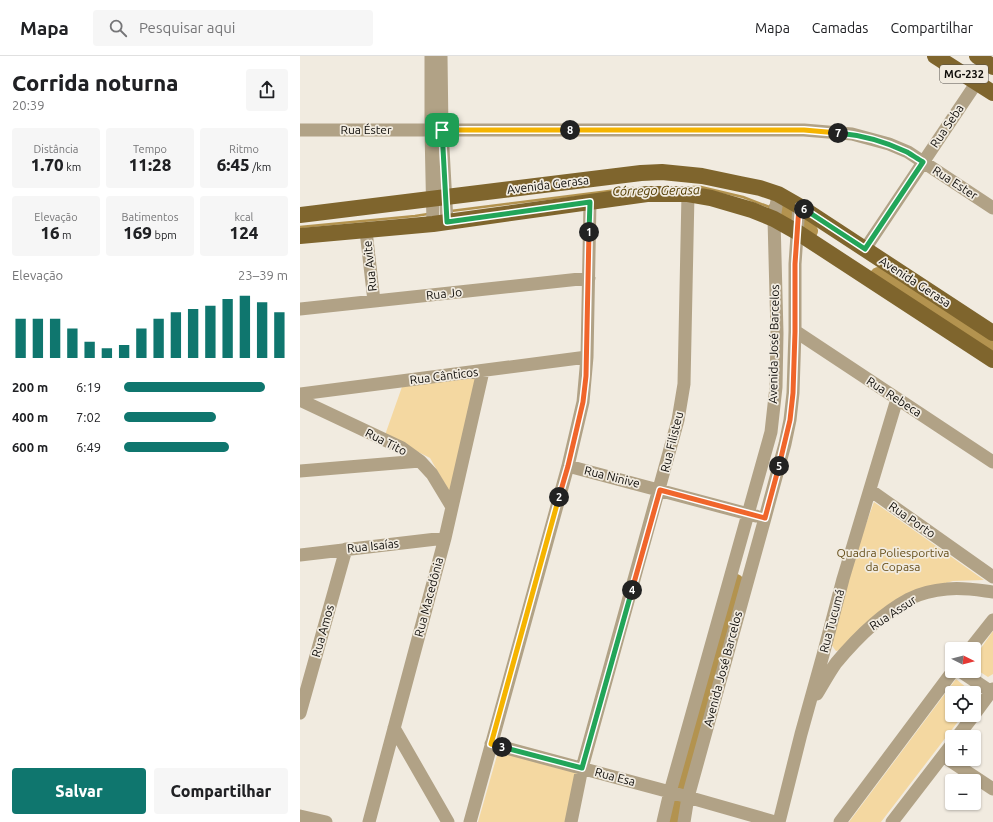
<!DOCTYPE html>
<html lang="pt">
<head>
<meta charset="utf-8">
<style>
	:root { --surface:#fff; --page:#f6f6f6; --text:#202124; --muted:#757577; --line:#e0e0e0; --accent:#0f766e }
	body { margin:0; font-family:Ubuntu,sans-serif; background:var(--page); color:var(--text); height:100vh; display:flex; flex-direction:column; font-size:15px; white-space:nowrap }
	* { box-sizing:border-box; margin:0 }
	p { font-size:13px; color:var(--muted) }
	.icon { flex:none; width:22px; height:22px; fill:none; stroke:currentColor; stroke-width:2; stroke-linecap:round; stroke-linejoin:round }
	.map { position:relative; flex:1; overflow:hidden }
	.side { display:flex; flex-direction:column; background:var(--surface); width:300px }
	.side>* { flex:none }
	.needle { width:26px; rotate:96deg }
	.controls { position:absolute; left:645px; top:586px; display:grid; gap:8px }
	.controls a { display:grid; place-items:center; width:36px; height:36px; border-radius:4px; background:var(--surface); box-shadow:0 1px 3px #0004; font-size:20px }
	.pin { position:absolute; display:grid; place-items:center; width:34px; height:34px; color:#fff; margin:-17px; border-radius:8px; box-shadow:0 2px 6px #0006 }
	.km { position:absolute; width:20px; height:20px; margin:-10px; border-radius:50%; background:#222; color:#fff; font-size:11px; line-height:20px; text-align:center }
	.round { display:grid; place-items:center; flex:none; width:42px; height:42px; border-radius:4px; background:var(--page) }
	.headline { display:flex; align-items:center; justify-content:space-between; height:68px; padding:0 12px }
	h1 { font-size:22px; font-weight:800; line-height:30px }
	.stats { display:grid; grid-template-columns:repeat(3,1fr); gap:6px; height:68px; padding:4px 12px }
	.stats div { display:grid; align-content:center; border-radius:4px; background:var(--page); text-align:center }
	.stats b { font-size:17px; font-weight:800 }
	.stats small { font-size:11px; font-weight:400 }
	.stats p { font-size:11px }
	.chart { height:112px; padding:8px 12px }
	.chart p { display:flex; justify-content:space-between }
	.chart svg { width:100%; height:72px; margin-top:4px; stroke:var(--accent); stroke-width:6 }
	.button { display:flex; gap:8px; margin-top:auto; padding:8px 12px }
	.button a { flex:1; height:46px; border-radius:4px; background:var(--accent); color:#fff; font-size:16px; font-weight:800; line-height:46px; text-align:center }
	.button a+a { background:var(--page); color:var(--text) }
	ul { padding:0 12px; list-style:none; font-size:13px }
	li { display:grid; grid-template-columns:64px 48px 1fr; align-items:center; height:30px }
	li i { height:10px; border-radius:5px; background:var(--accent) }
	header { display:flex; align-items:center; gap:24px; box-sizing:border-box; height:56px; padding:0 20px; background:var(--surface); border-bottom:1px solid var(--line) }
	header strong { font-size:19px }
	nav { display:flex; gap:22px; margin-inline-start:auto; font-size:14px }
	.search { width:280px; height:36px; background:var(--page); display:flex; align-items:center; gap:10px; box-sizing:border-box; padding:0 14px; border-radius:4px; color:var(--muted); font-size:15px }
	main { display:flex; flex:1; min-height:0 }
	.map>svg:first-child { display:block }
</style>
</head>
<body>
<header>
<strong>Mapa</strong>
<div class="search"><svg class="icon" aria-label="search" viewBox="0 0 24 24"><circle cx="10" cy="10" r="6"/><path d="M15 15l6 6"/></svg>Pesquisar aqui</div>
<nav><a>Mapa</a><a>Camadas</a><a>Compartilhar</a></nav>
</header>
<main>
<section class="side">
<div class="headline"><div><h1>Corrida noturna</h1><p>20:39</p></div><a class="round"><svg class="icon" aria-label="share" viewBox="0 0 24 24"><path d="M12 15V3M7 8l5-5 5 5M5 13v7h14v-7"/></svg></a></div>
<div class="stats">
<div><p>Distância</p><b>1.70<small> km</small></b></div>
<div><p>Tempo</p><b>11:28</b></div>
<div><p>Ritmo</p><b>6:45<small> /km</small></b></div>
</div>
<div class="stats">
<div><p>Elevação</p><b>16<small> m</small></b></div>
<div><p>Batimentos</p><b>169<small> bpm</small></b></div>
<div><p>kcal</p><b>124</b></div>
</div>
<div class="chart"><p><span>Elevação</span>23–39 m</p>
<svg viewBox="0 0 160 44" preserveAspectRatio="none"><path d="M5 44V20M15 44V20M25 44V20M35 44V26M45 44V34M55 44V38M65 44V36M75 44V26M85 44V20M95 44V16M105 44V14M115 44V12M125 44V8M135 44V6M145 44V10M155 44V16"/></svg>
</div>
<ul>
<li><b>200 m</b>6:19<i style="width:86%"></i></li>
<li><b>400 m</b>7:02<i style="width:56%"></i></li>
<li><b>600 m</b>6:49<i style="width:64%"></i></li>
</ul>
<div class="button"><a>Salvar</a><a>Compartilhar</a></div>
</section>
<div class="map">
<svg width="693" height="766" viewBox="0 0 693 766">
	<rect width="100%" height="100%" fill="#f1ebe0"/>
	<path fill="#f4d8a1" d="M178,319L150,437L130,402L85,379L103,328Z
		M574,446L684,524L653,525L607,538L545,593L536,595L530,587L546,523Z
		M693,575V618L688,621L674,612V602Z
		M656,623L673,637H652V659H663L581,766H549Z
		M198,696L277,716L267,766H178Z"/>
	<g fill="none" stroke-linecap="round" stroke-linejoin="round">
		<path stroke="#b3934f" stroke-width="2.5" d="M393,131H401L443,141L472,152
			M151,155L333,132
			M0,171L115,160L128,158"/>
		<path stroke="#b3934f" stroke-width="16" d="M476,153L510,175
			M578,219L693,294
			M372,766L390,692L436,526"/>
		<path stroke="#b1a286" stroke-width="13" d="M131,0V74L133,168
			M141,0L142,74L147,166
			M0,74H504L552,78L589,88L608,96L693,152
			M66,175L74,245
			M565,193L677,26
			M0,253L289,222
			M495,275L693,406
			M0,338L287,301
			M0,344L102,392L120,405L132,418L152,451
			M268,410L456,460
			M0,415L120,405
			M570,434L693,521
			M0,499L145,482
			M670,593L693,564
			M660,615L693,637
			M517,638C523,628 529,617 536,607C556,583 581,558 609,543C621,537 635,534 647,533C663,531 678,534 693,536
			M0,657L46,493
			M674,659L693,633
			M94,672L148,766
			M657,681L674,659
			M191,688L370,736L475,766
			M643,700L693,733
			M0,760L26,766
			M69,766L145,482L183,315
			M170,766L268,410L283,346L287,301L290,146
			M271,766L282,712L378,364L384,328L388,138
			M363,766L370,736L471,376L476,331L477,277L474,163L478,138
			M384,766L388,741L465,462L485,388L490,364L493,337L495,275V208L499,150
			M479,766L501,678L523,599L543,523L597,343
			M540,766L653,615
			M592,766L652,688"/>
		<path stroke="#7f652d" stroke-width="16" d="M635,0L693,37
			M677,0L693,11
			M0,159L341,117L362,116L402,120L440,128L460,132L478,138L499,150L693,277
			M0,180L133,168L347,138H388L411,142L452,154L474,163L497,176L693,304"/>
	</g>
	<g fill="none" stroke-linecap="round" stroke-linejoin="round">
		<g stroke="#fff" stroke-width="8">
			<path id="split-1" d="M142,74L147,166L290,146L289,176"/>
		</g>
		<g stroke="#fff" stroke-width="8">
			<path id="split-2" d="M259,441L268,410L283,346L286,320L289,176"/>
		</g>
		<g stroke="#fff" stroke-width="8">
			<path id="split-3" d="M202,691L191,688L259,441"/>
		</g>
		<g stroke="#fff" stroke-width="8">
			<path id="split-4" d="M202,691L282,712L332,534"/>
		</g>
		<g stroke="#fff" stroke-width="8">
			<path id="split-5" d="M332,534L360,434L465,462L479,410"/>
		</g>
		<g stroke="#fff" stroke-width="8">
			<path id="split-6" d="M479,410L490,364L493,337L495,276V208L499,150L504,153"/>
		</g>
		<g stroke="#fff" stroke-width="8">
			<path id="split-7" d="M504,153L565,193L623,106C618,103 612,99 607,96C586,86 561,79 538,77"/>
		</g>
		<g stroke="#fff" stroke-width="8">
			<path id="split-8" d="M270,74H504L538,77"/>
		</g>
		<g stroke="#fff" stroke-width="8">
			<path id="split-9" d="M142,74H270"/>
		</g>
		<use href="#split-1" stroke="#22a559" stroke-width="5"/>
		<use href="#split-2" stroke="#f0652b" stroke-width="5"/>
		<use href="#split-3" stroke="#f5b400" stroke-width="5"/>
		<use href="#split-4" stroke="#22a559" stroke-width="5"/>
		<use href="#split-5" stroke="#f0652b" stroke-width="5"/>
		<use href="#split-6" stroke="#f0652b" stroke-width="5"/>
		<use href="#split-7" stroke="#22a559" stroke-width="5"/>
		<use href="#split-8" stroke="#f5b400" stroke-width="5"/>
		<use href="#split-9" stroke="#f5b400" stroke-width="5"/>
	</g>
	<g text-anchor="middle" stroke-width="3.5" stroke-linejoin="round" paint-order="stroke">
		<rect fill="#f1ebe0" stroke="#524f4a" stroke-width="1" x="640" y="9" width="48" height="18" rx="3"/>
		<g font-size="11" font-weight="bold" fill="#0e0c09">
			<text x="664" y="22">MG-232</text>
		</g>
		<g font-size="12" fill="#0e0c09" stroke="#f1ebe0">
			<text transform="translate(647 70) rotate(-56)" y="4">Rua Seba</text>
			<text x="66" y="78">Rua Éster</text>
			<text transform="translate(655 127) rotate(33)" y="4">Rua Ester</text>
			<text transform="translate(248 129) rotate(-7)" y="4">Avenida Gerasa</text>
			<text transform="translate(70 210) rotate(-96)" y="4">Rua Avite</text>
			<text transform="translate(615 226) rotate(33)" y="4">Avenida Gerasa</text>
			<text transform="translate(144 238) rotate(-6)" y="4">Rua Jo</text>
			<text transform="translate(474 288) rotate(-89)" y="4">Avenida José Barcelos</text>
			<text transform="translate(144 320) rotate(-7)" y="4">Rua Cânticos</text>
			<text transform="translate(594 341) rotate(33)" y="4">Rua Rebeca</text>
			<text transform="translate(86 386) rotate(27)" y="4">Rua Tito</text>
			<text transform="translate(372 386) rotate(-76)" y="4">Rua Filisteu</text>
			<text transform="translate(312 421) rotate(14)" y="4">Rua Ninive</text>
			<text transform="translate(612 464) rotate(35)" y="4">Rua Porto</text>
			<text transform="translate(73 490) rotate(-6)" y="4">Rua Isaías</text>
			<text transform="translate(129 541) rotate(-75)" y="4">Rua Macedônia</text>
			<text transform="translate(593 557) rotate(-33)" y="4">Rua Assur</text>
			<text transform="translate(532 565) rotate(-75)" y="4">Rua Tucumá</text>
			<text transform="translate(23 575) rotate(-74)" y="4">Rua Amos</text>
			<text transform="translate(423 613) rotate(-75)" y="4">Avenida José Barcelos</text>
			<text transform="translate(315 721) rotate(15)" y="4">Rua Esa</text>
		</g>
		<g font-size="12" fill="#67501c" stroke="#f1ebe0">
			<text x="593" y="501">Quadra Poliesportiva<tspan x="593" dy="14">da Copasa</tspan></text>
		</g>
		<g font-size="13" font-style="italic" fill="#523c01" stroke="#f1ebe0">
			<text transform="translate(356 134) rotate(-1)" y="5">Córrego Gerasa</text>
		</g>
	</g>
</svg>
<div class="controls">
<a><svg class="needle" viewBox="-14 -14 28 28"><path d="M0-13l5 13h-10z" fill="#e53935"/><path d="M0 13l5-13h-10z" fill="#757577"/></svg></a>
<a><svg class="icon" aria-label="locate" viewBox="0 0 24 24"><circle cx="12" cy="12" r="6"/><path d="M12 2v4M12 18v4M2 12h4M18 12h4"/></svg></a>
<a>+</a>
<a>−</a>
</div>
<div class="pin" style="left:142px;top:74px;background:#1e9e55"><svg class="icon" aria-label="arrive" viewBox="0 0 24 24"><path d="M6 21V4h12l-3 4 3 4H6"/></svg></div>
<b class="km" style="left:289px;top:176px">1</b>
<b class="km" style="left:259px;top:441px">2</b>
<b class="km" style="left:202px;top:691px">3</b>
<b class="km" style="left:332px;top:534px">4</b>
<b class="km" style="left:479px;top:410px">5</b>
<b class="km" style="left:504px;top:153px">6</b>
<b class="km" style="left:538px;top:77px">7</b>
<b class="km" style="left:270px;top:74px">8</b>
</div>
</main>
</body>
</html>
